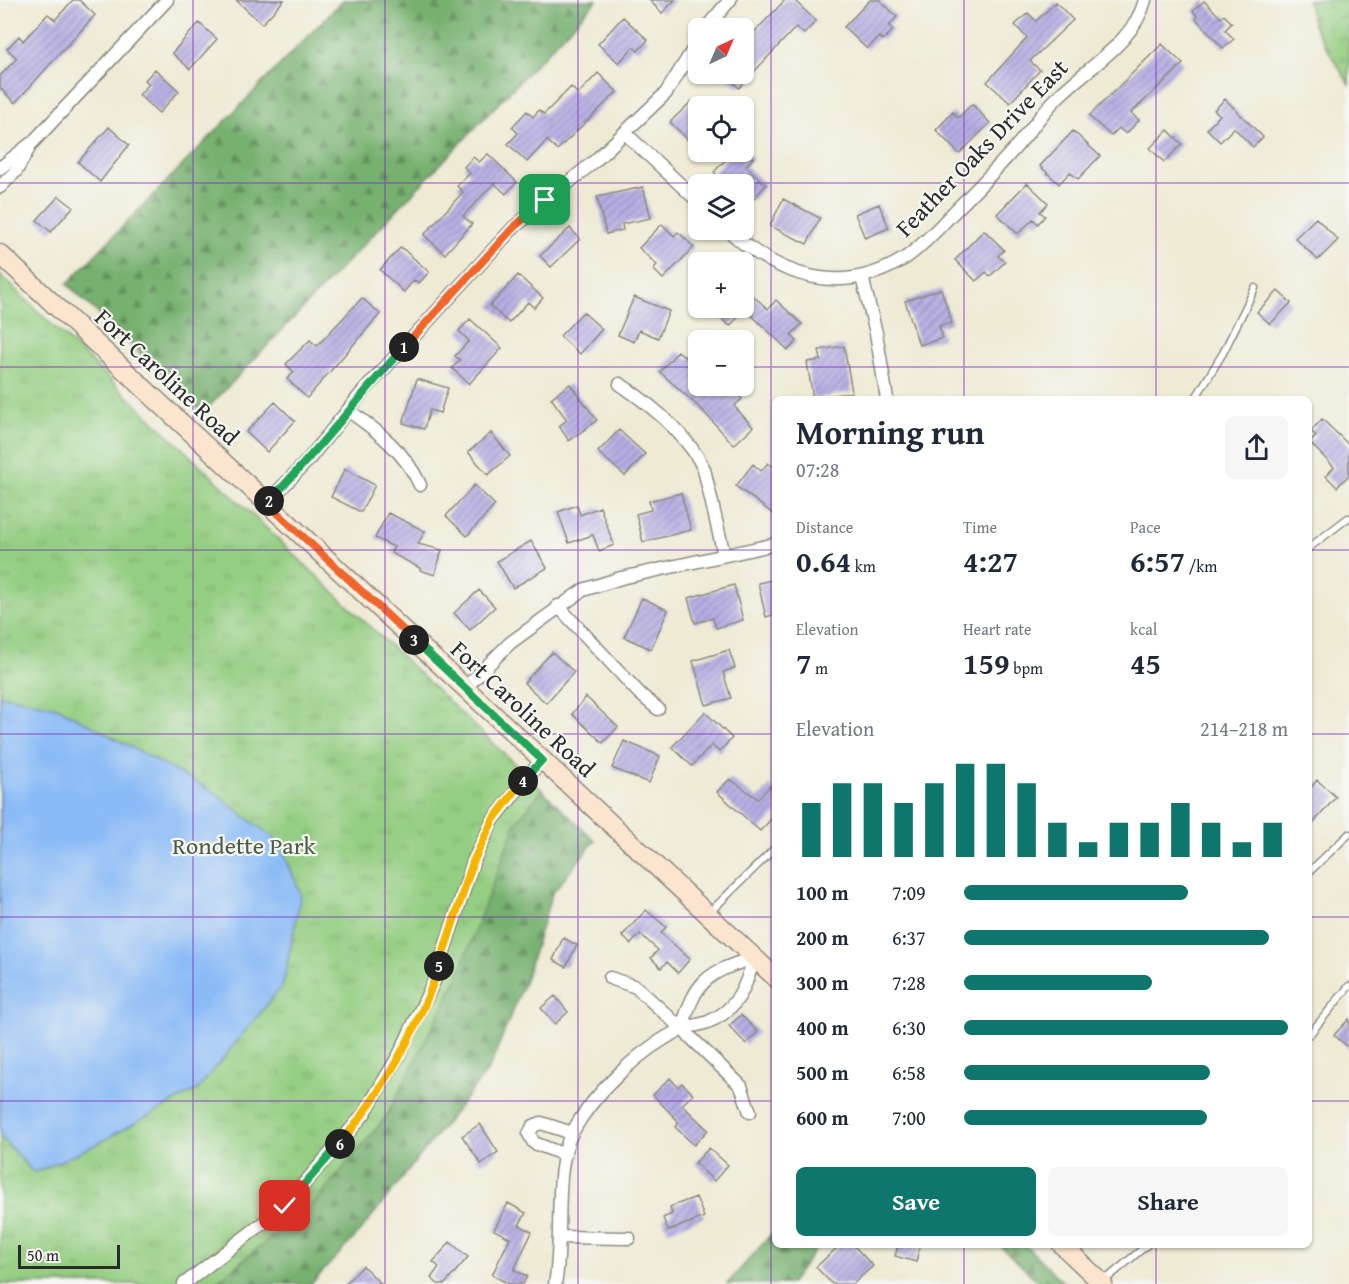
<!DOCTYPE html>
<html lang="en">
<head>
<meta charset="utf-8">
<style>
	:root { --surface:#fff; --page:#f6f6f7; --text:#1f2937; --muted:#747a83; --accent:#0f766e }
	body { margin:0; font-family:"Gentium Book Plus",serif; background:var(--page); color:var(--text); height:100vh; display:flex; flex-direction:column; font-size:22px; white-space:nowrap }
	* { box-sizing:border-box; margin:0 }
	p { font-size:20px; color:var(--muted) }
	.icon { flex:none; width:33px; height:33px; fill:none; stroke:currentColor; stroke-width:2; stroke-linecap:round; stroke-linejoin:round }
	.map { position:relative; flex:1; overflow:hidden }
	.panel { position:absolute; left:772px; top:396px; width:540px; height:852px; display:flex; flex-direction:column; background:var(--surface); border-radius:9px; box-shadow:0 2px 4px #0004 }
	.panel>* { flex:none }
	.needle { width:39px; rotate:44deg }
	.tools { position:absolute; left:688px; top:18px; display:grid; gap:12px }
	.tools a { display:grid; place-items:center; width:66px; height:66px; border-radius:9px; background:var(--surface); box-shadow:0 2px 4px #0004; font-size:30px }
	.scale { position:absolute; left:18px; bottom:15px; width:102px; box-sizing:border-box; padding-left:6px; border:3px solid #2b2b2b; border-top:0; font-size:16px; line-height:21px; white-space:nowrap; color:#2b2b2b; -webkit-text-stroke:4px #f6f6f2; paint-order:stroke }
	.pin { position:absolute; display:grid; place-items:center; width:51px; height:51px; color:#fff; margin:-26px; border-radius:12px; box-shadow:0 3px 9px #0006 }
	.km { position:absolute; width:30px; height:30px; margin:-15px; border-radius:50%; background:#222; color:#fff; font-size:16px; line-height:30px; text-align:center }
	.round { display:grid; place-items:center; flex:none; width:63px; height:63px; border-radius:9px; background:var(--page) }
	.head { display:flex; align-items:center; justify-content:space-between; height:102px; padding:0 24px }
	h1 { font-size:33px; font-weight:800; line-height:45px }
	.metrics { display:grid; grid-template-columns:repeat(3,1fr); gap:9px; height:102px; padding:6px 24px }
	.metrics div { display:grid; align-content:center }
	.metrics b { font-size:30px; font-weight:800 }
	.metrics small { font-size:16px; font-weight:400 }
	.metrics p { font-size:16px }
	.chart { height:168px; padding:12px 24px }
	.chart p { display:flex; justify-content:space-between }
	.chart svg { width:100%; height:108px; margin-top:6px; stroke:var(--accent); stroke-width:6 }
	.action { display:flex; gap:12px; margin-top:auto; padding:12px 24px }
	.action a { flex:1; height:69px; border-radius:9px; background:var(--accent); color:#fff; font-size:24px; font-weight:800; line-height:69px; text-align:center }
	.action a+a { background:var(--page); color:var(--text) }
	ul { padding:0 24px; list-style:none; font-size:20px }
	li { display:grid; grid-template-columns:96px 72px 1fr; align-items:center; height:45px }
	li i { height:15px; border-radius:8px; background:var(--accent) }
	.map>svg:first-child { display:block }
</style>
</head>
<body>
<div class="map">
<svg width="1349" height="1284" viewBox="0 0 1349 1284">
	<defs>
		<pattern id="forest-firs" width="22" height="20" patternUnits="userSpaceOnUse" patternTransform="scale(1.5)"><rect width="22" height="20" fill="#77b170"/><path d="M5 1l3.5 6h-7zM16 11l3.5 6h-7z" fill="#62905c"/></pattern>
		<pattern id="wetland-marsh" width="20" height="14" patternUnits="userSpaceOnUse" patternTransform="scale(1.5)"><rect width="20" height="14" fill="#94ce82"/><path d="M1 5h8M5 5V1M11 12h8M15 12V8" fill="none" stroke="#80b170"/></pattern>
		<pattern id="park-tufts" width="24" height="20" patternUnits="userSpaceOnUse" patternTransform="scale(1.5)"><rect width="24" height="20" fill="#94ce82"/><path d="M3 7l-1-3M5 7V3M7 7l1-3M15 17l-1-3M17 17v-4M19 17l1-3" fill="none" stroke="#80b170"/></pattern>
		<pattern id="building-hatch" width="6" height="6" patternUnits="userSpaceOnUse" patternTransform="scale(1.5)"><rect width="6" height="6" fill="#b7afe4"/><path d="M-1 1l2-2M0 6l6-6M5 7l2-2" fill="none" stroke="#958fb9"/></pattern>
	</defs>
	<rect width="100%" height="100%" fill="#f6f6f2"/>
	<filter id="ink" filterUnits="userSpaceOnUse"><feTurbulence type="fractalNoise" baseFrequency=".0167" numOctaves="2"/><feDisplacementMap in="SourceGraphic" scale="12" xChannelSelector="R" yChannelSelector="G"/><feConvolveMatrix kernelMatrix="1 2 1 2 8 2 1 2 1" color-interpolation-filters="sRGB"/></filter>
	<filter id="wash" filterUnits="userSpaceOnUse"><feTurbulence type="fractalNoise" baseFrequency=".008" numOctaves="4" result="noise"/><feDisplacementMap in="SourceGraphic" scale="24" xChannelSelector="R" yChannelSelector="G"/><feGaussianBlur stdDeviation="1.35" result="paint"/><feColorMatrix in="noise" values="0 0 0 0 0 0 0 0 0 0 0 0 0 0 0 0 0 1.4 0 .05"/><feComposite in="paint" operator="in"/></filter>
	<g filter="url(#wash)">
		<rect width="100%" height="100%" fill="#eeead4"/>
		<path fill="url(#forest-firs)" stroke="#516e4e" stroke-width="1.5" d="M343,0H597L203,413L67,284Z
			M542,790L595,840L552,894L524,983L489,1069L357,1235L311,1284H213L244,1260L499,861L515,824Z
			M775,1230L776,1245H819L790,1284H727Z
			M999,1245H1025L1065,1284H1041Z"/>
		<path fill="url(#wetland-marsh)" stroke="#607c56" stroke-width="1.5" d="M1307,0H1349V84L1314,27Z"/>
		<path fill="url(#park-tufts)" stroke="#607c56" stroke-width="1.5" d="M0,275L542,790L515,824L456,981L386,1117L314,1203L213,1284H0Z"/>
		<path fill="#8bbbf6" stroke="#5b7390" stroke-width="1.5" d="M0,695L57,707L212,791L280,843L301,895L283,985L198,1089L93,1146L34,1173L0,1136Z"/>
		<g id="blocks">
			<path fill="url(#building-hatch)" d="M73,0H79L95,15L15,103L0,88V76L17,58L7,49L19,36L23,41L48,14L55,20Z
				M236,0H284L262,24Z
				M649,0H675L662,13Z
				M785,0H794L816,21L804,34L796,27L739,88L724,74H744V43Z
				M870,0H880L897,17L889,26L893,30L883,40L879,37L867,49L844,27Z
				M1204,1L1221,18L1224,15L1232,23L1225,30L1234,39L1223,48L1196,19L1198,17L1193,11Z
				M1056,2L1073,20L1030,61L1040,70L1010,103L987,82L1027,38L1015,25L1028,13L1036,21Z
				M623,17L648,40L638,51L633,47L619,63L598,44Z
				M199,23L217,39L190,69L172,53Z
				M1162,44L1183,64L1131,113L1139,120L1126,134L1119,128L1111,136L1089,116Z
				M155,69L179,91L159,113L139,95L149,84L145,80Z
				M598,73L617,92L557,150L547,140L527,162L508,144L518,133L512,127L527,111L533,117L539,110L544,114L571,87L578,94Z
				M1225,99L1263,137L1253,147L1234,128L1220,142L1207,129L1220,115L1214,110Z
				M692,101L699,107V151L670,122Z
				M972,104L990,123L959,154L936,130L953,112L958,118Z
				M109,127L129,145L100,182L78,162Z
				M1168,130L1182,144L1164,162L1150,148Z
				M1073,131L1100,156L1078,179L1070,172L1059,184L1040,166Z
				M733,152H746L753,158L746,166L766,185L753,200L744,192V184H727L714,172Z
				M488,154L517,182L506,194L494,183L463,216L472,224L445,254L424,235L463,192L457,186L470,173L464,167L473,157L479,162Z
				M1027,183L1048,203L1040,212L1045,216L1038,224L1033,219L1018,234L997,214Z
				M643,187L651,218L622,224L623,230L606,234L597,197Z
				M59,196L73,207L51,232L37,220Z
				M783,199L820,218L807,244L770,226Z
				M879,204L889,228L865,238L855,214Z
				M1316,218L1338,240L1318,260L1295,238Z
				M662,224L674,236L678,232L694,247L663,279L653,269L657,265L639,248Z
				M570,228L580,239L551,267L540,256Z
				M984,230L1004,250L998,256L1005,262L990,276L986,272L976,281L955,260Z
				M401,247L429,272L419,283L414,280L404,292L380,270Z
				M518,275L543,298L534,308L528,302L509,323L490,306Z
				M744,288L768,309L776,300L802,324L791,335L797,341L788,350L745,309L730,326L709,308H744Z
				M941,289L952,323L939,326L943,338L919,345L905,301Z
				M1278,291L1291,303L1270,324L1257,312Z
				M634,297L669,311L658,338L639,330L634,342L618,335Z
				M362,298L380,314L307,398L287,379L294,372L286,364L310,340L317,346Z
				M583,312L602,329L580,354L560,336Z
				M470,319L502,348L469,384L452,368L460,360L455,356L469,341L459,331Z
				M844,346L852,392L813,399L807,362L821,360L819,350Z
				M699,348V386H729L742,399L734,406L753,427L734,445L702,410L660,372L678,351L688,360Z
				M417,379L448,388L440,413L430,410L424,429L403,423Z
				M570,384L597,420L569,441L559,426L567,420L551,398Z
				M275,402L295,421L267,452L246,432Z
				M1322,419L1349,445V475L1337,487L1326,476L1334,467L1310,443L1316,436L1311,431Z
				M619,430L645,454L625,476L598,452Z
				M491,433L510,456L488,475L468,452Z
				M768,463L776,469V516L736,486L753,464L761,471Z
				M345,469L375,485L361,512L331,497Z
				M474,485L495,505L467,536L446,516Z
				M681,493L691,530L643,542L636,514L651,510L649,501Z
				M577,505L580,515L600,507L614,545L599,551L593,535L569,543L558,512Z
				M388,513L425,531L418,544L442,550L435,575L420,570V568L391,553L394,547L375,538Z
				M531,541L547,568L513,588L497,561Z
				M776,579V614L766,617L758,583Z
				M734,585L743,620L716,628L713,618L695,623L688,598Z
				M479,590L495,607L470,630L454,613Z
				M642,598L668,610L651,649L624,637Z
				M729,650L735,668L723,672L731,698L706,705L693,661Z
				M552,652L574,672L546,703L524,683Z
				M586,697L618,727L603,743L572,714Z
				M705,712L732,738L719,752L712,745L692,766L672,747Z
				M624,741L660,756L649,783L612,768Z
				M730,779L758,799L770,786L776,792V814L760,831L717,792Z
				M1317,780L1336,797L1310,827V789Z
				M646,910L666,927L661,933L690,959L678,973L667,962L661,968L651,958L658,950L640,934L631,944L622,936Z
				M563,938L577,945L566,967L553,960Z
				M555,996L568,1012L555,1024L541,1008Z
				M741,1015L758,1032L746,1044L729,1026Z
				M1349,1019V1048L1334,1035Z
				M670,1078L678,1087L682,1083L693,1094L682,1105L708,1130L694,1145L675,1127L679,1122L653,1095Z
				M480,1124L498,1152L481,1164L462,1136Z
				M709,1148L728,1165L714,1181L695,1163Z
				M696,1197L704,1217L668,1231L663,1218L672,1214L670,1207Z
				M508,1203L526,1213L519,1225L532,1232L514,1270L527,1276L523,1284H509L492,1275L510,1238L494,1230Z
				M450,1242L468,1257L445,1284H438L431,1278L439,1267L433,1262Z
				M840,1245H853L873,1266L853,1284H832L816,1267Z
				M898,1245H920L916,1262L895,1256Z
				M363,1266L381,1284H345Z"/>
		</g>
	</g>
	<g filter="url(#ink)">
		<use href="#blocks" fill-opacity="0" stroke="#8c8a80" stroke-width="1.5"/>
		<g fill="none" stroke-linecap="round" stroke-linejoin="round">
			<g stroke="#8c8a80" stroke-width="9">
				<path id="lane" d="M1195,399L1223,353L1255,288
					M1310,547L1348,518
					M1310,871L1349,834
					M710,912L776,847
					M1310,1034L1349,986
					M1103,1282L1147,1245"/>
			</g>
			<g stroke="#8c8a80" stroke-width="15">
				<path id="street" d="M706,28L730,0
					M625,133L699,202
					M0,168L33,142L167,0
					M0,187L16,171L29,148
					M728,230C779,277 842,298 905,258C923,246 939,227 955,211C979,187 1004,162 1026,135C1036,123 1044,111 1055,100C1084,69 1134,44 1145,0
					M862,277L876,333L887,399
					M620,384C651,405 688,435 704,469L724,555
					M349,411C378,431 406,453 420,485
					M267,503L309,459L361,394L513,228L596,160L666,93L699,40
					M558,606L640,694L658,709
					M465,688L510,643L583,590L621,578L776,544
					M610,978L636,987L682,1029L741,1086L750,1112
					M682,1029C695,981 707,972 754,958
					M565,1155L534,1143L529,1134L533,1126L541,1123L572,1133
					M561,1237L629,1238
					M184,1284L285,1206L364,1114L399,1055L434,981L473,862L493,820L542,760
					M555,1284C564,1240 552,1167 573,1131C595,1092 641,1048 682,1029C690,1026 700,1025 708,1022C738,1010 746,986 754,958"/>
			</g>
			<g stroke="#8c8a80" stroke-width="21">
				<path id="secondary" d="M0,254L776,978
					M1062,1245L1103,1284"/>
			</g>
			<use href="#lane" stroke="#fff" stroke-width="6"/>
			<use href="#street" stroke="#fff" stroke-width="12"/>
			<use href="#secondary" stroke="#fbe5cf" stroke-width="18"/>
		</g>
	</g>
	<g fill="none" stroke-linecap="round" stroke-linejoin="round" filter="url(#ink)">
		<g stroke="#fff" stroke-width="12">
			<path id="split-1" d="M404,347L513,228L545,200"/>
		</g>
		<g stroke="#fff" stroke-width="12">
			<path id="split-2" d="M269,501C317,452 358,398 404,347"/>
		</g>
		<g stroke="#fff" stroke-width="12">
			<path id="split-3" d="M269,501L267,503L414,640"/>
		</g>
		<g stroke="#fff" stroke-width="12">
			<path id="split-4" d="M414,640L542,760L523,781"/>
		</g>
		<g stroke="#fff" stroke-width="12">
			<path id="split-5" d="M439,966L473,862L493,820L523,781"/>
		</g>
		<g stroke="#fff" stroke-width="12">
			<path id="split-6" d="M340,1144C382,1092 418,1030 439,966"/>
		</g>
		<g stroke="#fff" stroke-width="12">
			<path id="split-7" d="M285,1206L340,1144"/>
		</g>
		<use href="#split-1" stroke="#f0652b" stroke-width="8"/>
		<use href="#split-2" stroke="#22a559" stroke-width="8"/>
		<use href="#split-3" stroke="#f0652b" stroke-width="8"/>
		<use href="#split-4" stroke="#22a559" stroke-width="8"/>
		<use href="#split-5" stroke="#f5b400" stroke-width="8"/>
		<use href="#split-6" stroke="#f5b400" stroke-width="8"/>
		<use href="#split-7" stroke="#22a559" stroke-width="8"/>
	</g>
	<path fill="none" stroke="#7b2cbf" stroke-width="1.5" stroke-opacity="0.55" d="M193,0V1284M385,0V1284M578,0V1284M771,0V1284M964,0V399M1156,0V399M0,183H1349M0,367H699M744,367H1349M0,550H776M1310,550H1349M0,734H776M1310,734H1349M0,917H776M1310,917H1349M0,1101H776M1310,1101H1349M964,1245V1284M1156,1245V1284"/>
	<g text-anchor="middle" stroke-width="4.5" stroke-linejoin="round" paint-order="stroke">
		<g font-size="24" fill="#2b2b2b" stroke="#f6f6f2">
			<text transform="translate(982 148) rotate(-46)" y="8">Feather Oaks Drive East</text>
			<text transform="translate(167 377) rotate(43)" y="8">Fort Caroline Road</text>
			<text transform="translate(523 709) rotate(43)" y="8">Fort Caroline Road</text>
		</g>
		<g font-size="24" fill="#4a5c45" stroke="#f6f6f2">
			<text x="244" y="854">Rondette Park</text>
		</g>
	</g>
</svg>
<div class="tools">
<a><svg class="needle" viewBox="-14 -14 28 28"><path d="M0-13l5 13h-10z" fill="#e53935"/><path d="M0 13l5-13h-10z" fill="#747a83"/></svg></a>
<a><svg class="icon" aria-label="locate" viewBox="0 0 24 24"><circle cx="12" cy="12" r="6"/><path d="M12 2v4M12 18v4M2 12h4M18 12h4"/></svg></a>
<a><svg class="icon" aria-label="layers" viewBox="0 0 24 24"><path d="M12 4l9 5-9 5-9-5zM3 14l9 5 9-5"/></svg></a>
<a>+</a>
<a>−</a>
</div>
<div class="scale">50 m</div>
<div class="pin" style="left:545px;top:200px;background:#1e9e55"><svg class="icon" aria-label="arrive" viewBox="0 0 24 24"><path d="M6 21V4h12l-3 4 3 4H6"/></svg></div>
<div class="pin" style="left:285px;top:1206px;background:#d93025"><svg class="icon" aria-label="check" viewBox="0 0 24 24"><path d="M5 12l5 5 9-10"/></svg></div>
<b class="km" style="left:404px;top:347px">1</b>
<b class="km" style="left:269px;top:501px">2</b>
<b class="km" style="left:414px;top:640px">3</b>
<b class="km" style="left:523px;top:781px">4</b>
<b class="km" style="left:439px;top:966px">5</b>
<b class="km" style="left:340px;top:1144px">6</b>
<section class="panel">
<div class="head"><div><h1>Morning run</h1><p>07:28</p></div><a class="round"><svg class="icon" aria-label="share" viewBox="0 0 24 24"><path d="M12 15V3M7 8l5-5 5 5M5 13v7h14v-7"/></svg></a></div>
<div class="metrics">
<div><p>Distance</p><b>0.64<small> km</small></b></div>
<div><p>Time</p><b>4:27</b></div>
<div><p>Pace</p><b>6:57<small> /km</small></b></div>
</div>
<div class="metrics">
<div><p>Elevation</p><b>7<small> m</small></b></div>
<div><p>Heart rate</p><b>159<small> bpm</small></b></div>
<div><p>kcal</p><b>45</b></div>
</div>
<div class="chart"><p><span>Elevation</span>214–218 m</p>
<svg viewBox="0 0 160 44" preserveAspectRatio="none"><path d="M5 44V22M15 44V14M25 44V14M35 44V22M45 44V14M55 44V6M65 44V6M75 44V14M85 44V30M95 44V38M105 44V30M115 44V30M125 44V22M135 44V30M145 44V38M155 44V30"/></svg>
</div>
<ul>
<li><b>100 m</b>7:09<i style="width:69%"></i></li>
<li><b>200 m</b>6:37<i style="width:94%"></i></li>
<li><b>300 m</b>7:28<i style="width:58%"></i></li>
<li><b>400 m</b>6:30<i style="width:100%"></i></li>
<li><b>500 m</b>6:58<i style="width:76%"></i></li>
<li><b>600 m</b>7:00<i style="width:75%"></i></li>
</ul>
<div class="action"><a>Save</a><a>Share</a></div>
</section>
</div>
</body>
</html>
